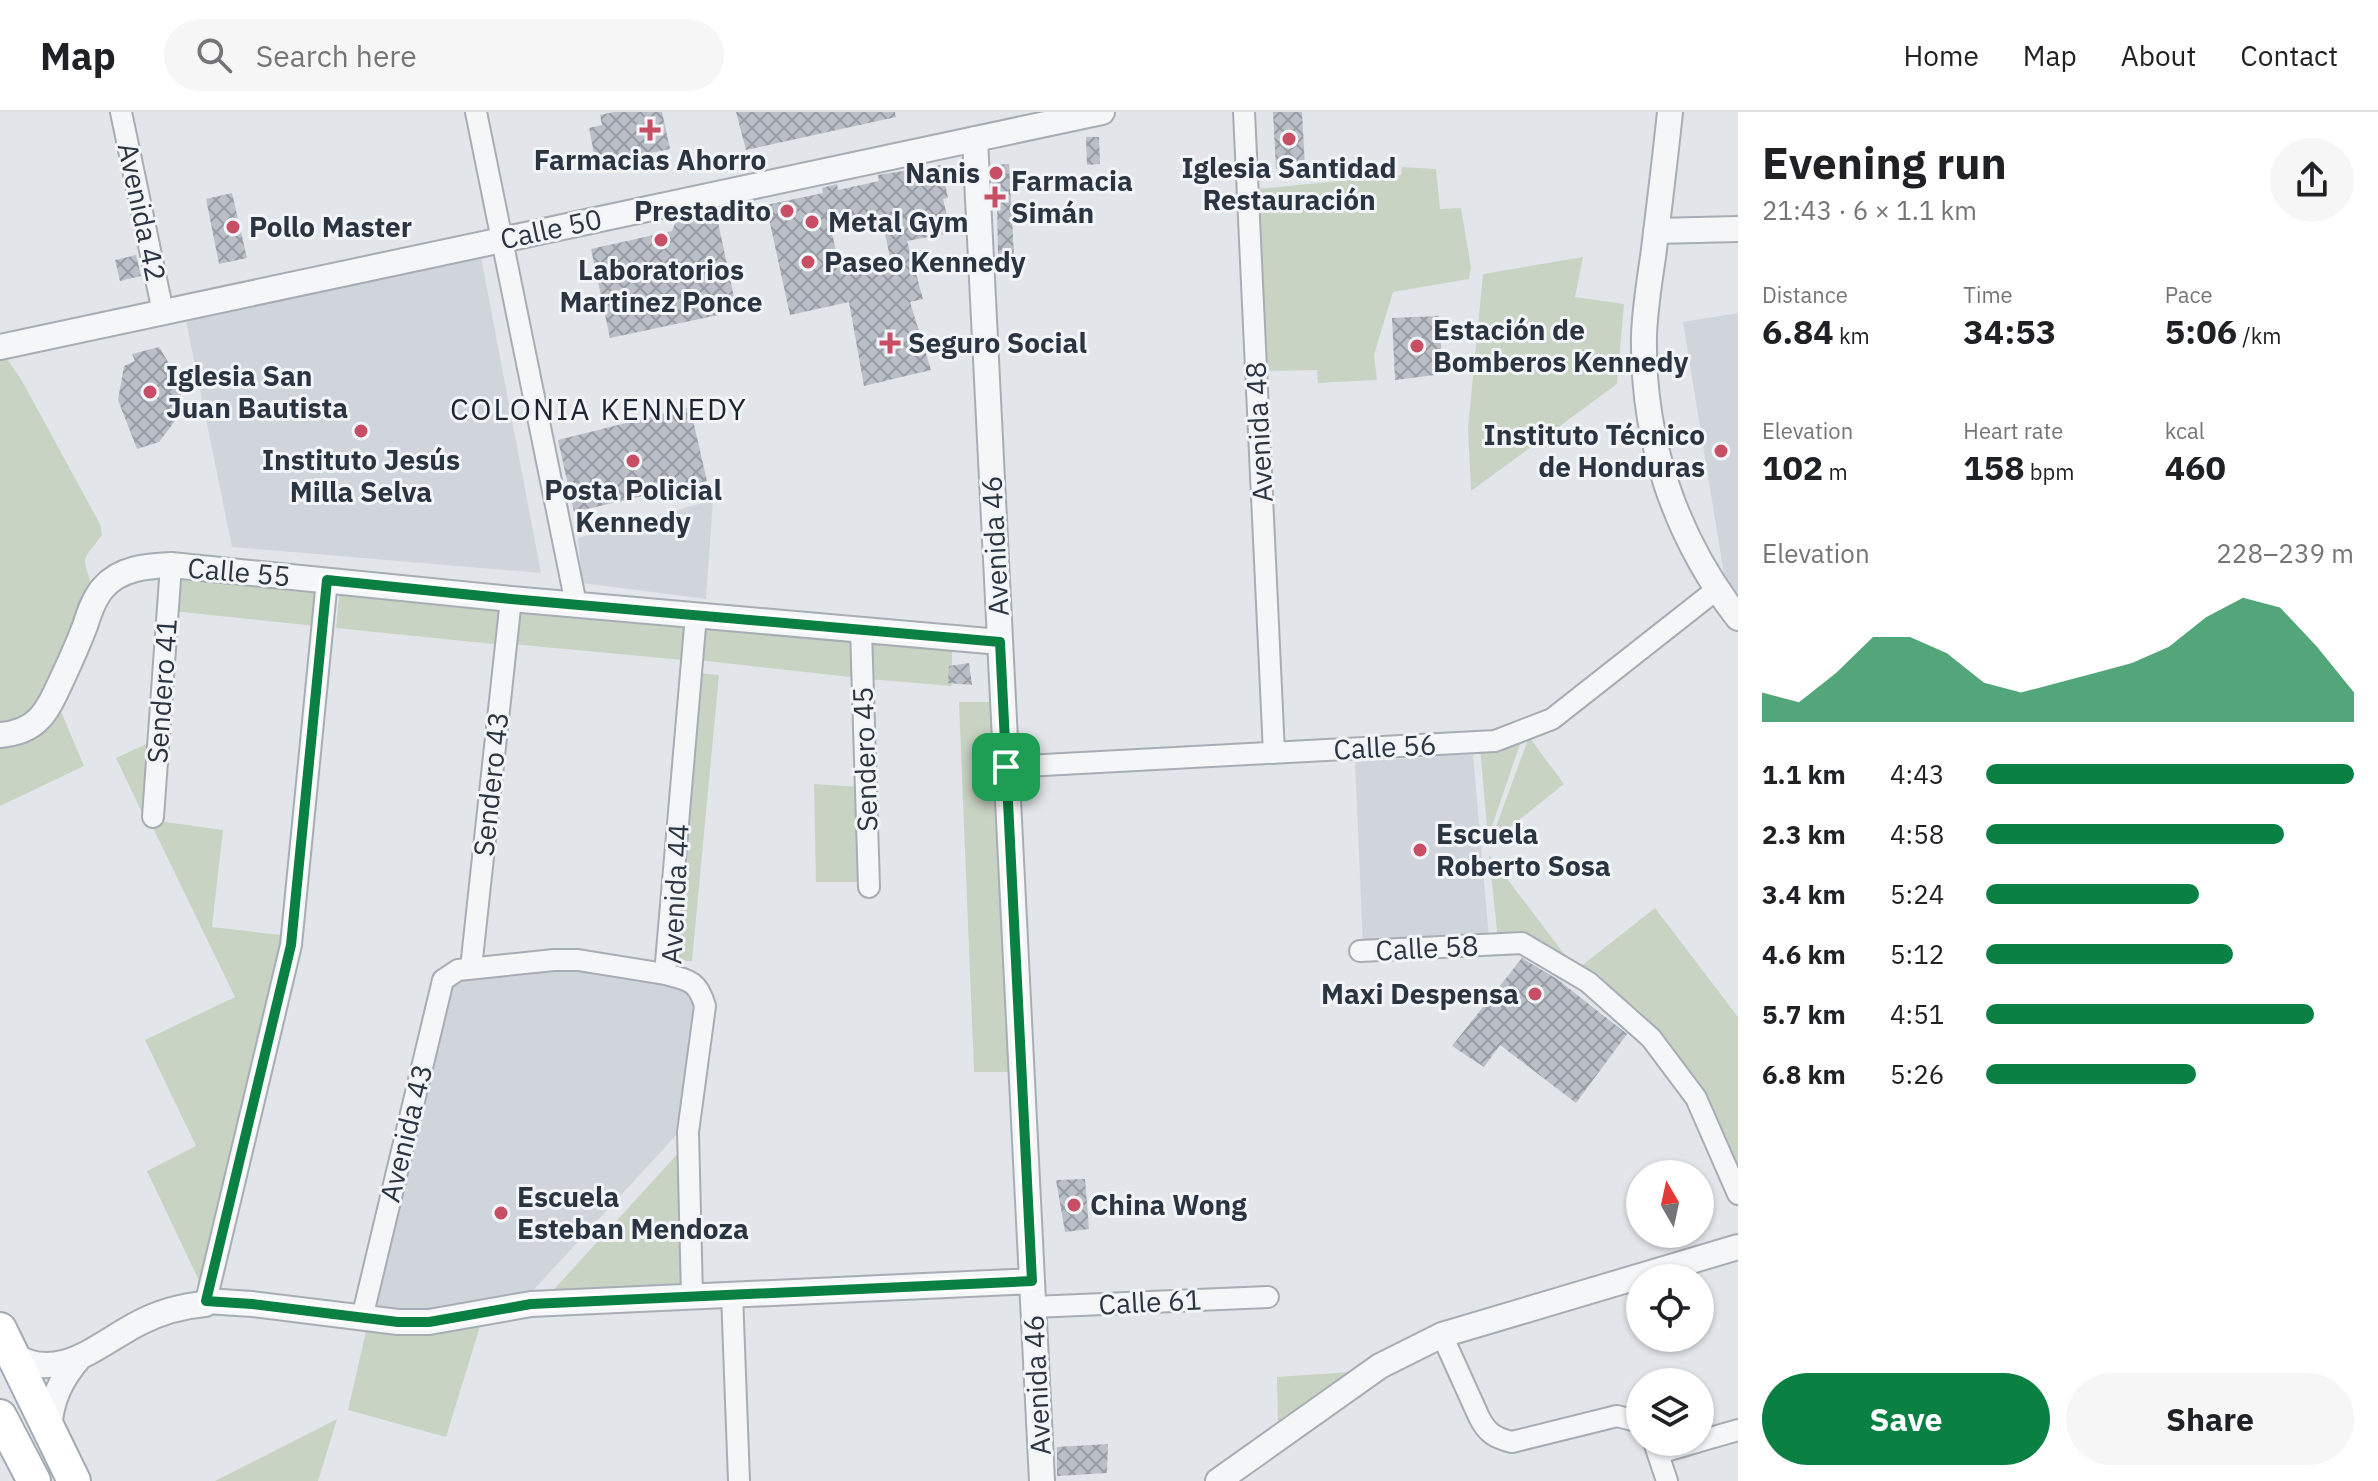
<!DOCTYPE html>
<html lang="en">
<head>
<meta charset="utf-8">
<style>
	:root { --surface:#fff; --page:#f6f6f6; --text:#202124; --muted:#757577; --line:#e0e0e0; --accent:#0b8043 }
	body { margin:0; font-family:"IBM Plex Sans",sans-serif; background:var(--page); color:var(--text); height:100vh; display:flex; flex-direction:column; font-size:30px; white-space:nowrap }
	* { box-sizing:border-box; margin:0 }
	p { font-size:26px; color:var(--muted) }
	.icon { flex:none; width:44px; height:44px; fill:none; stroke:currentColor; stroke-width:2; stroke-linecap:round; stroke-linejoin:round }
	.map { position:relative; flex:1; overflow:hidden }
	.drawer { display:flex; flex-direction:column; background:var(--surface); width:640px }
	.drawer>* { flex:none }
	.needle { width:52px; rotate:351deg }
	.buttons { position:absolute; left:1626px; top:1048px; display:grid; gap:16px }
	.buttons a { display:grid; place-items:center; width:88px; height:88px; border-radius:50%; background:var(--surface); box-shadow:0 2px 6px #0004; font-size:40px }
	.pin { position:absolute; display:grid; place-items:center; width:68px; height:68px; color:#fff; margin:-34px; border-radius:16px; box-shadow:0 4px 12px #0006 }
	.round { display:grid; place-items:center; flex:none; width:84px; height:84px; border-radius:42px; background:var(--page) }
	.head { display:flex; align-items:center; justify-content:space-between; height:136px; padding:0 24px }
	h1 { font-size:44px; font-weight:800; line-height:60px }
	.metrics { display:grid; grid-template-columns:repeat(3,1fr); gap:12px; height:136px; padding:8px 24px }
	.metrics div { display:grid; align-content:center }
	.metrics b { font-size:34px; font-weight:800 }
	.metrics small { font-size:22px; font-weight:400 }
	.metrics p { font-size:22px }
	.chart { height:224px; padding:16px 24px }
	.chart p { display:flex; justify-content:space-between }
	.chart svg { width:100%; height:144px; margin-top:8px; fill:var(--accent); opacity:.7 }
	.cta { display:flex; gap:16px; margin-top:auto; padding:16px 24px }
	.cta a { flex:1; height:92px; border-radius:48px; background:var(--accent); color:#fff; font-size:32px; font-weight:800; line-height:92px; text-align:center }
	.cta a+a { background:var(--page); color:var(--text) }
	ul { padding:0 24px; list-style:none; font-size:26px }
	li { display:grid; grid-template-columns:128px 96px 1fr; align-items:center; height:60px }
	li i { height:20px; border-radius:10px; background:var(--accent) }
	header { display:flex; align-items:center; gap:48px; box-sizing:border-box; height:112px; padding:0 40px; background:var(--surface); border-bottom:2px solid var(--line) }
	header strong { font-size:38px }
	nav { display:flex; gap:44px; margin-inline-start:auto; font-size:28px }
	.search { width:560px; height:72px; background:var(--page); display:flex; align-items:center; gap:20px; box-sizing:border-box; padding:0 28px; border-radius:44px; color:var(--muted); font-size:30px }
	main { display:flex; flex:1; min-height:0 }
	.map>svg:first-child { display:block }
</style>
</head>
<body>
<header>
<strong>Map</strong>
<div class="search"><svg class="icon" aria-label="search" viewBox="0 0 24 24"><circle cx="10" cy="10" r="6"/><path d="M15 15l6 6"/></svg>Search here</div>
<nav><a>Home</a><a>Map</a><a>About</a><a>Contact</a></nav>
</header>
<main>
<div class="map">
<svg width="1738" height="1369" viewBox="0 0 1738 1369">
	<defs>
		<pattern id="building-cross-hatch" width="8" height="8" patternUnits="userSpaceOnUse" patternTransform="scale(2)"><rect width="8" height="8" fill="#babfc7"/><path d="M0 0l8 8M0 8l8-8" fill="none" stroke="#979ca3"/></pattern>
	</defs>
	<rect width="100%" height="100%" fill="#e2e6ea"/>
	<path fill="#d0d5dc" d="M481,145L541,461L232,435L185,204Z
		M1738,201V486L1725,469L1683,210Z
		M713,388L706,487L582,471L578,426Z
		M1473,642L1489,826L1363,835L1355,650Z
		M562,854L685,876L697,885L680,1019L529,1183L450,1200L375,1194L450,878L456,870L469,865Z"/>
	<path fill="#c9d3c4" d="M1402,55L1436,57L1440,97L1461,96L1471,155L1469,167L1393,180L1374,243L1377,268L1318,271L1317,258L1268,259L1256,77L1401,63Z
		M1583,145L1575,185L1624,192L1617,272L1471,379L1468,316L1483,162Z
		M3,241L21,267L100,412L102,423C84,449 80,441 92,473L44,589L34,600L0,615V242Z
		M178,459L329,474L325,515L173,499Z
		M340,476L506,494L503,533L336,516Z
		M515,495L685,508L683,548L512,532Z
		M701,509L856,522L859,566L698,548Z
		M866,523L952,531V574L868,567Z
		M698,561L719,563L692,849L671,848Z
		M959,590H993L1010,960H974Z
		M60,597L84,654L0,694V635L39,624Z
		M1529,625L1564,672L1490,731Z
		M1522,626L1488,726L1480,635Z
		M157,627L147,711L116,646Z
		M814,672L862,675L865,770H816Z
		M165,710L223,718L212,815L298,825L203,1177L147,1059L196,1034L145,928L235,885L153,716Z
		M1489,743L1571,851L1498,828Z
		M1655,796L1738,905V1059L1705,987L1580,855Z
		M682,1037L686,1178L547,1185Z
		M481,1211L446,1325L348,1298L367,1215Z
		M1364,1259L1278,1316L1277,1265Z
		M337,1307L318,1369H215Z"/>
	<path fill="url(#building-cross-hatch)" fill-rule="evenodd" d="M614,0H662L670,37L596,52L589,16L602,13L600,3Z
		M736,0H895L896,5L746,38Z
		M1273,0H1302L1305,55L1276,57Z
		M1086,25H1099L1100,52L1087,53Z
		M1009,52L1014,143H998L997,94H993L991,53Z
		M941,53L948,86L943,87L951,121L907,129L923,187L910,190L931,258L864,274L849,190L790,203L766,93L823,81L822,76L837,72L838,78L879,69L878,63ZM855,107L859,122L884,116L891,151L841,162L830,112Z
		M232,81L247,146L219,152L206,87Z
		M716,101L737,199L610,226L591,137L672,119L676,109Z
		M136,143L141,164L120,169L115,148Z
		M1439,204L1443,262L1395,268L1392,206Z
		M159,235L182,273L178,305L159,330L137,337L118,288L124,254L135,249L132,242Z
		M690,295L707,369L574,400L558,328Z
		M969,551L972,573L948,571L949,554Z
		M1522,846L1557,867L1627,922L1576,991L1500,933L1484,955L1452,934Z
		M1085,1067L1089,1117L1065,1120L1056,1068Z
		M1108,1332L1107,1361L1057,1364V1335Z"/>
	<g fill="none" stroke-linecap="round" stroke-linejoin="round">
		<g stroke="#a7adb4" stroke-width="24">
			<path id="minor" d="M121,0L163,200
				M476,0L576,492
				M1244,0L1274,641
				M861,518L869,775
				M1006,655L1495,629L1552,607L1716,478
				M153,705L171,453
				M1360,839L1522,831L1588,870L1651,926L1696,986L1738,1082
				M471,856L511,487
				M732,1182L739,1369
				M692,1184L688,1020L705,894C698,869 689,868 665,862L696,503
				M206,1189L291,833L327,468
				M1033,1195L1268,1185
				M362,1206L443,868L458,858L554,848H578L665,862
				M1442,1223L1479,1305C1487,1321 1495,1326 1512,1330L1617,1304L1640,1310
				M1700,1329L1738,1318
				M1654,1330L1667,1369
				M1659,1341L1697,1330"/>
		</g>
		<g stroke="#a7adb4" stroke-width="28">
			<path id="tertiary" d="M1670,0C1665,48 1659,97 1653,145C1649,171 1645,197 1644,223C1642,327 1675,425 1738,506
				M975,27L1042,1369
				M1656,119L1738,117
				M0,235L1102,0
				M0,623C40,620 48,597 63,565C71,548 78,532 85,514C89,501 94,486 103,476C120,456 147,454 171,453L511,487L1000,530
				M13,1243C59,1272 98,1232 139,1211C160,1200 182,1194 205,1192L206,1189L252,1192L398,1210H429L531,1192L1032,1169
				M49,1318C51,1287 61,1267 80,1245
				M1218,1369L1380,1254L1442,1223L1738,1135"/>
		</g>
		<g stroke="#a2abb5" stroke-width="36">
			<path id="primary" d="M0,1217L74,1369
				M0,1304L34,1369"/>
		</g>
		<use href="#minor" stroke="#f5f6f8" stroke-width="20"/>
		<use href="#tertiary" stroke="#f5f6f8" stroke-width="24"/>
		<use href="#primary" stroke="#fff" stroke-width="32"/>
	</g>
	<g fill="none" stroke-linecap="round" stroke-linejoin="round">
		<g stroke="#fff" stroke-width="16">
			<path id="route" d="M327,468L511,487L1000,530L1032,1169L531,1192L429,1210H398L252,1192L206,1189L291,833Z"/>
		</g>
		<use href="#route" stroke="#0b8043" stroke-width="10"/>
	</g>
	<g fill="#c84e66" stroke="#f2f4f7" stroke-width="3">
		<path d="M646 6h8v8h8v8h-8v8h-8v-8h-8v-8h8z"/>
		<circle cx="1289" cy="27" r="8"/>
		<circle cx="996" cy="61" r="8"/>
		<path d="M991 73h8v8h8v8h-8v8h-8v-8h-8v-8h8z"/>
		<circle cx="787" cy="99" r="8"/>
		<circle cx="812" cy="110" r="8"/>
		<circle cx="233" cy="115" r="8"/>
		<circle cx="661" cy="128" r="8"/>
		<circle cx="808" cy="150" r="8"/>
		<path d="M886 219h8v8h8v8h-8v8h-8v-8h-8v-8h8z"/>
		<circle cx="1417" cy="234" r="8"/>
		<circle cx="150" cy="280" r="8"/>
		<circle cx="361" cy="319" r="8"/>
		<circle cx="1721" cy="339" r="8"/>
		<circle cx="633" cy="349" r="8"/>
		<circle cx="1420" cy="738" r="8"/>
		<circle cx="1535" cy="882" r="8"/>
		<circle cx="1074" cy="1093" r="8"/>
		<circle cx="501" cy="1101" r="8"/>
	</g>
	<g text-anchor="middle" stroke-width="6" stroke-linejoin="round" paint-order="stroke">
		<g font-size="28" font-weight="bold" fill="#2b3441" stroke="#f2f4f7" text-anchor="start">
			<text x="650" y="58" text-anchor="middle">Farmacias Ahorro</text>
			<text x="1289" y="66" text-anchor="middle">Iglesia Santidad<tspan x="1289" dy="32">Restauración</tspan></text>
			<text x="980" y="71" text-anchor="end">Nanis</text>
			<text x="1011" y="79">Farmacia<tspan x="1011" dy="32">Simán</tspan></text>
			<text x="771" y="109" text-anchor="end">Prestadito</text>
			<text x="828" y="120">Metal Gym</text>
			<text x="249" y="125">Pollo Master</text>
			<text x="824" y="160">Paseo Kennedy</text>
			<text x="661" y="168" text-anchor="middle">Laboratorios<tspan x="661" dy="32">Martinez Ponce</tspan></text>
			<text x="1433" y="228">Estación de<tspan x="1433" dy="32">Bomberos Kennedy</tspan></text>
			<text x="908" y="241">Seguro Social</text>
			<text x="166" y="274">Iglesia San<tspan x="166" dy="32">Juan Bautista</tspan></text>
			<text x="1705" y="333" text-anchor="end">Instituto Técnico<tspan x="1705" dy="32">de Honduras</tspan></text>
			<text x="361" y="358" text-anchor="middle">Instituto Jesús<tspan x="361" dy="32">Milla Selva</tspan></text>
			<text x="633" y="388" text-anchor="middle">Posta Policial<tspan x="633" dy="32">Kennedy</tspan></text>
			<text x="1436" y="732">Escuela<tspan x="1436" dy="32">Roberto Sosa</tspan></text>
			<text x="1519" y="892" text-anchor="end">Maxi Despensa</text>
			<text x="517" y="1095">Escuela<tspan x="517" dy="32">Esteban Mendoza</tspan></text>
			<text x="1090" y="1103">China Wong</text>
		</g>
		<g font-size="28" fill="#2b3441" stroke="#f2f4f7">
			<text transform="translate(142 100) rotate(78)" y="10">Avenida 42</text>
			<text transform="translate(551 117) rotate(-12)" y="10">Calle 50</text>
			<text transform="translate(1259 320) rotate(-93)" y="10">Avenida 48</text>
			<text transform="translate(995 434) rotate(-93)" y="10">Avenida 46</text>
			<text transform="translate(239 460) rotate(5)" y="10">Calle 55</text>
			<text transform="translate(162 579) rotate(-86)" y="10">Sendero 41</text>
			<text transform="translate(1385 635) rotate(-3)" y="10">Calle 56</text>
			<text transform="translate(865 647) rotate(-92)" y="10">Sendero 45</text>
			<text transform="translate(491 672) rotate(-84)" y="10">Sendero 43</text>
			<text transform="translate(675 782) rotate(-87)" y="10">Avenida 44</text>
			<text transform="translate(1427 836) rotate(-3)" y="10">Calle 58</text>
			<text transform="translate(406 1021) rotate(-76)" y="10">Avenida 43</text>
			<text transform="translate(1150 1190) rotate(-3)" y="10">Calle 61</text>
			<text transform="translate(1037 1273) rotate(-93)" y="10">Avenida 46</text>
		</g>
		<g font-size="30" letter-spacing="2" fill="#1d2532" stroke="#f2f4f7">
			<text x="599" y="308">COLONIA KENNEDY</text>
		</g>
	</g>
</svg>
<div class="buttons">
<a><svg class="needle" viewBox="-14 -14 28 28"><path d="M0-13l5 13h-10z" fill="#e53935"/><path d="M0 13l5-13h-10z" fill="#757577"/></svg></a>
<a><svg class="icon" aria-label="locate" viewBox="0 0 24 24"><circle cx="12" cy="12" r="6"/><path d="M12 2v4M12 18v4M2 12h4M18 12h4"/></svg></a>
<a><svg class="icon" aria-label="layers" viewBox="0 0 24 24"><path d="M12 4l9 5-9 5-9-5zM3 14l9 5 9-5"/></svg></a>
</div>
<div class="pin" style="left:1006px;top:655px;background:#1e9e55"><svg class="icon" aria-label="arrive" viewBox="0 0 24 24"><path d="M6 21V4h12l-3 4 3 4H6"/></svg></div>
</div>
<section class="drawer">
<div class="head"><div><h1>Evening run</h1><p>21:43 · 6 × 1.1 km</p></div><a class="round"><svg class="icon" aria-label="share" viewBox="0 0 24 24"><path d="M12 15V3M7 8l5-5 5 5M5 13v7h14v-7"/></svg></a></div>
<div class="metrics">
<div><p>Distance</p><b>6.84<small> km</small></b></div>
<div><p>Time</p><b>34:53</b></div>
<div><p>Pace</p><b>5:06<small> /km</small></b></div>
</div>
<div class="metrics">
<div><p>Elevation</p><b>102<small> m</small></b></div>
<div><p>Heart rate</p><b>158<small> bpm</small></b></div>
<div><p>kcal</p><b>460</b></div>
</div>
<div class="chart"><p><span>Elevation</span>228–239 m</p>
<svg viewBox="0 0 160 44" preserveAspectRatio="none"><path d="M0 44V35L10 38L20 29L30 18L40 18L50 23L60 32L70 35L80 32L90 29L100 26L110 21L120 12L130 6L140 9L150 21L160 35V44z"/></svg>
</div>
<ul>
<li><b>1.1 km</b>4:43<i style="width:100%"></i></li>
<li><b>2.3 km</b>4:58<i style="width:81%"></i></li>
<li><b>3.4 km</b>5:24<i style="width:58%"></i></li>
<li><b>4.6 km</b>5:12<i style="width:67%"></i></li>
<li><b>5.7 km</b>4:51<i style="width:89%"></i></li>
<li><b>6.8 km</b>5:26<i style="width:57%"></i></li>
</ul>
<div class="cta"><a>Save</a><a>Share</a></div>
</section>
</main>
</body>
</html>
